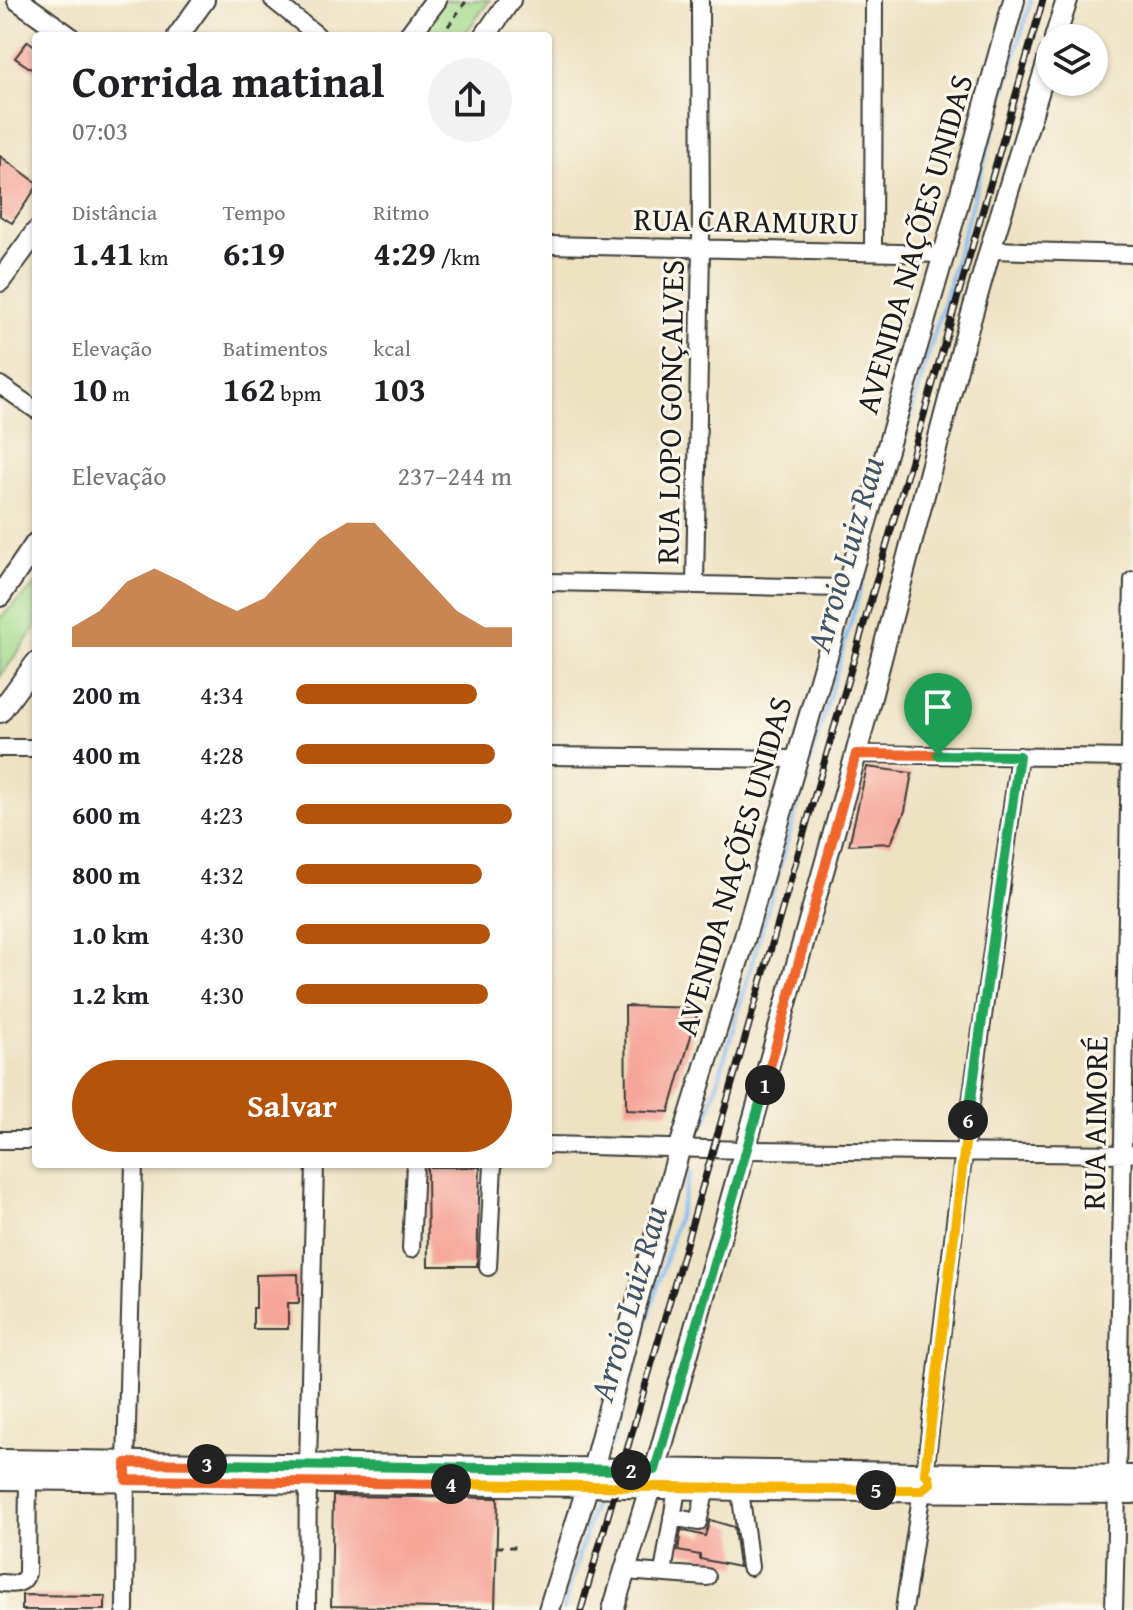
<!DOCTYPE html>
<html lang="pt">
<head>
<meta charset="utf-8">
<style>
	:root { --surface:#fff; --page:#f2f2f2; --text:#202124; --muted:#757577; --accent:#b45309 }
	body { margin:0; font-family:"Gentium Book Plus",serif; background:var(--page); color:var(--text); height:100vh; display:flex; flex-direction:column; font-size:30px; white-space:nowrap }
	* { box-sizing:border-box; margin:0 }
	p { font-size:26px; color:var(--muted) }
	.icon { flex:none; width:44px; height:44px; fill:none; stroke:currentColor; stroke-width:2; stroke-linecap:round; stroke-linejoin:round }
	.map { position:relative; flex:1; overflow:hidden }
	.panel { position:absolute; left:32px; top:32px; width:520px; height:1136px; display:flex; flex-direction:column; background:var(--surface); border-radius:8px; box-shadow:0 2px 6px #0004 }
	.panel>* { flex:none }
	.controls { position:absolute; left:1036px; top:24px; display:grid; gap:16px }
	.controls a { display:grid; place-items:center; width:72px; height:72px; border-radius:50%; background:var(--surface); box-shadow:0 2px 6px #0004; font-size:40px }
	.pin { position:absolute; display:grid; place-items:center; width:68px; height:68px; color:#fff; margin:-82px -34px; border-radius:50% 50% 50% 0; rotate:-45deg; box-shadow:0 0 8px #0007 }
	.pin .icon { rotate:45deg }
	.km { position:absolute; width:40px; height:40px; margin:-20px; border-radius:50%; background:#222; color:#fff; font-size:22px; line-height:40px; text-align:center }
	.round { display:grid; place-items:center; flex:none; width:84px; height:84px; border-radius:42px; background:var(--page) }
	.headline { display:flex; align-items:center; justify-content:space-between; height:136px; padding:0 40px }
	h1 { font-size:44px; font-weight:800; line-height:60px }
	.metrics { display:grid; grid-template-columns:repeat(3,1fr); gap:12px; height:136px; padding:8px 40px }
	.metrics div { display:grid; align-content:center }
	.metrics b { font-size:34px; font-weight:800 }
	.metrics small { font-size:22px; font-weight:400 }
	.metrics p { font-size:22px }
	.chart { height:224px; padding:16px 40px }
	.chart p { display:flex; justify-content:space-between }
	.chart svg { width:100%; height:144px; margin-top:8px; fill:var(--accent); opacity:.7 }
	.action { display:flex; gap:16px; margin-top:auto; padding:16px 40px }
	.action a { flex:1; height:92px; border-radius:48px; background:var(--accent); color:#fff; font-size:32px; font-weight:800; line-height:92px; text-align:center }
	ul { padding:0 40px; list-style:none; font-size:26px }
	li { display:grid; grid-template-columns:128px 96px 1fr; align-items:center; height:60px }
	li i { height:20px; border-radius:10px; background:var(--accent) }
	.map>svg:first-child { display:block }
</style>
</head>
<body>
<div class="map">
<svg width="1133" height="1610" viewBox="0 0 1133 1610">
	<rect width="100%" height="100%" fill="#fbf7ec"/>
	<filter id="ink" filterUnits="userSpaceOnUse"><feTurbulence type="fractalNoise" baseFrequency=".0125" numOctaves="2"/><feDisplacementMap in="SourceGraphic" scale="16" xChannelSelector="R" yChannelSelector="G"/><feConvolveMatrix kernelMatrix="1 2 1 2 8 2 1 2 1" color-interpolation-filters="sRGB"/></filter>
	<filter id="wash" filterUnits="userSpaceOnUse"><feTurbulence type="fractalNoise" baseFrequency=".006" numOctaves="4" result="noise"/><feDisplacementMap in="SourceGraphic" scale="32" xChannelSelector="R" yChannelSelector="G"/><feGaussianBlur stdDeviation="1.8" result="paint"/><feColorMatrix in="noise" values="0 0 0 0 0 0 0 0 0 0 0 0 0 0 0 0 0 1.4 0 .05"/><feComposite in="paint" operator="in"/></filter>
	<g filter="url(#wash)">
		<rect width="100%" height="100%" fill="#ede2c2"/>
		<path fill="#a3da8b" stroke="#607b54" stroke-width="2" d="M444,0H490L463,36H417Z
			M36,584V627L0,677V618Z"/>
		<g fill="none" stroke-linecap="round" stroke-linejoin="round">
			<path stroke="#84bcf4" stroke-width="4" d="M706,1122L1031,0
				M611,1447L691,1172
				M563,1610L597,1493"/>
		</g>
		<g id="blocks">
			<path fill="#f6a599" d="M28,41L36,47V72L15,58Z
				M0,156L36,182V188L12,223L0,216Z
				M867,767L912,773L905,811L891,843L849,845Z
				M625,1006L699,1008L669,1112L626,1110Z
				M427,1167H480L477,1266H428Z
				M298,1274L299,1303H288V1329H253V1308H256V1275Z
				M333,1496L498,1498L495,1609L331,1606Z
				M710,1520L734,1527L739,1567L700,1559V1555L678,1551L681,1530L705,1536Z
				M22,1595L105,1596V1610H22Z"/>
		</g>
	</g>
	<g filter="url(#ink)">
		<use href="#blocks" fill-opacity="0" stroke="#3b3a35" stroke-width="2"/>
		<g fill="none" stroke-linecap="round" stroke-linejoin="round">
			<g stroke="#3b3a35" stroke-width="20">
				<path id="minor" d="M273,0L317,35
					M548,245L944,254
					M990,250L1133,254
					M873,252L874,0
					M0,385L36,410
					M548,582L845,588
					M695,584L701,248L700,0
					M0,748H36
					M856,754L1133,758
					M548,756L796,759
					M0,1140H36
					M548,1145L747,1150L1130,1154
					M411,1249L415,1164
					M488,1267L493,1164
					M925,1473L959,1189L1019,756
					M1117,1476L1133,580
					M740,1490L750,1567
					M672,1517L698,1522L706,1489
					M625,1571L707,1577
					M663,1573L677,1489
					M2,1583C14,1584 23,1586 27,1573L28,1479
					M125,1610L126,1463L134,1164
					M307,1610L308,1465L315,1164
					M904,1610L922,1490
					M1114,1610L1117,1492"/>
			</g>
			<g stroke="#3b3a35" stroke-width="24">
				<path id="major" d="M18,0L68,36
					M178,36L204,0
					M409,36L436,0
					M485,36L510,0
					M1055,38L1067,0
					M0,281L36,232
					M0,596L36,543
					M0,712L36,663
					M0,1460L1133,1476
					M0,1479L587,1486L740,1490L1133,1493
					M549,1610L593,1469L635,1308L680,1147L743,944L944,254L1014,0
					M613,1610L650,1488L856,754L964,342L990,250L1050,54"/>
			</g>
			<path stroke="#3b3a35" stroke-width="3" stroke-dasharray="6 6" stroke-linecap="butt" d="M441,36L467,0
				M497,1547H521"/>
			<use href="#minor" stroke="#fff" stroke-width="16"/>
			<use href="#major" stroke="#fff" stroke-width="20"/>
			<g stroke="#1c1c1c" stroke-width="7">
				<path id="rail" d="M581,1610L1043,0"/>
			</g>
			<use href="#rail" stroke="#fbf7ec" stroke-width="4" stroke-dasharray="12" stroke-linecap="butt"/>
		</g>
	</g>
	<g fill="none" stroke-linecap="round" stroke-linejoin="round" filter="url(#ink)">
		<g stroke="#fff" stroke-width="16">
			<path id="split-1" d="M765,1085L856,754L938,755"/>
		</g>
		<g stroke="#fff" stroke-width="16">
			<path id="split-2" d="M631,1470H655L765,1085"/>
		</g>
		<g stroke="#fff" stroke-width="16">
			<path id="split-3" d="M207,1464L631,1470"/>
		</g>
		<g stroke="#fff" stroke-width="16">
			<path id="split-4" d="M207,1464L126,1463V1480L451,1484"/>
		</g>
		<g stroke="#fff" stroke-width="16">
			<path id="split-5" d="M451,1484L876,1490"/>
		</g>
		<g stroke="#fff" stroke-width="16">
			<path id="split-6" d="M876,1490H922L930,1483L929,1477L925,1473L968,1120"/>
		</g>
		<g stroke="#fff" stroke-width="16">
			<path id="split-7" d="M938,755L1019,756L968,1120"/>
		</g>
		<use href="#split-1" stroke="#f0652b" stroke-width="10"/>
		<use href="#split-2" stroke="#22a559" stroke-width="10"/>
		<use href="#split-3" stroke="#22a559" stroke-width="10"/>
		<use href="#split-4" stroke="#f0652b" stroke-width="10"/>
		<use href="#split-5" stroke="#f5b400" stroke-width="10"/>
		<use href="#split-6" stroke="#f5b400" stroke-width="10"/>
		<use href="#split-7" stroke="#22a559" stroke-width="10"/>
	</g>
	<g text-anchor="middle" stroke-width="6" stroke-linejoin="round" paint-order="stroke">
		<g font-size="32" fill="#1c1c1c" stroke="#fbf7ec">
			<text transform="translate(746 221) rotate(1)" y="11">RUA CARAMURU</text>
			<text transform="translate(914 244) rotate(-74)" y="11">AVENIDA NAÇÕES UNIDAS</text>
			<text transform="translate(670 412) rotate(-89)" y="11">RUA LOPO GONÇALVES</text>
			<text transform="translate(733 866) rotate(-74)" y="11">AVENIDA NAÇÕES UNIDAS</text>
			<text transform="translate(1095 1123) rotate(-89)" y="11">RUA AIMORÉ</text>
		</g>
		<g font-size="34" font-style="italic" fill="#405468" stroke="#fbf7ec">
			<text transform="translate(845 554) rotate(-74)" y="12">Arroio Luiz Rau</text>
			<text transform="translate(628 1303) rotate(-74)" y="12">Arroio Luiz Rau</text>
		</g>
	</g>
</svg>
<div class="controls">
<a><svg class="icon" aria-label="layers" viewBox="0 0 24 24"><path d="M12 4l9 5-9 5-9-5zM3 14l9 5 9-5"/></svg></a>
</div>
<div class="pin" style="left:938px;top:755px;background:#1e9e55"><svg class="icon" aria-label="arrive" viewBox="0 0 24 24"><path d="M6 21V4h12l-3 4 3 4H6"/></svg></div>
<b class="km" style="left:765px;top:1085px">1</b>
<b class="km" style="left:631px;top:1470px">2</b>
<b class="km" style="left:207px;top:1464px">3</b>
<b class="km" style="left:451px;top:1484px">4</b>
<b class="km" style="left:876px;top:1490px">5</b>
<b class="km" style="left:968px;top:1120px">6</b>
<section class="panel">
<div class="headline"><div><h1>Corrida matinal</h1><p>07:03</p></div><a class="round"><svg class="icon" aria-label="share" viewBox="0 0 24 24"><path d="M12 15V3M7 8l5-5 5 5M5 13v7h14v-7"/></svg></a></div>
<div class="metrics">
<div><p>Distância</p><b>1.41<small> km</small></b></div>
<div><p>Tempo</p><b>6:19</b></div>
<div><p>Ritmo</p><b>4:29<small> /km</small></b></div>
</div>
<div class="metrics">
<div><p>Elevação</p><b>10<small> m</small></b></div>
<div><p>Batimentos</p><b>162<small> bpm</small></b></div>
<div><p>kcal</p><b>103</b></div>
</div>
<div class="chart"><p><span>Elevação</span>237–244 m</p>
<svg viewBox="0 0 160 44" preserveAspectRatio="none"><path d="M0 44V38L10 33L20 24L30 20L40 24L50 29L60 33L70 29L80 20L90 11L100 6L110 6L120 15L130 24L140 33L150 38L160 38V44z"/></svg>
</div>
<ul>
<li><b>200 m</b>4:34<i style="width:84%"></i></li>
<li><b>400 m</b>4:28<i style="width:92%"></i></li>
<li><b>600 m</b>4:23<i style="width:100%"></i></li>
<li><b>800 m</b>4:32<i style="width:86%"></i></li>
<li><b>1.0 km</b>4:30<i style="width:90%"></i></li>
<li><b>1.2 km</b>4:30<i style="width:89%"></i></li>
</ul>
<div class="action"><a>Salvar</a></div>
</section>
</div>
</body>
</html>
